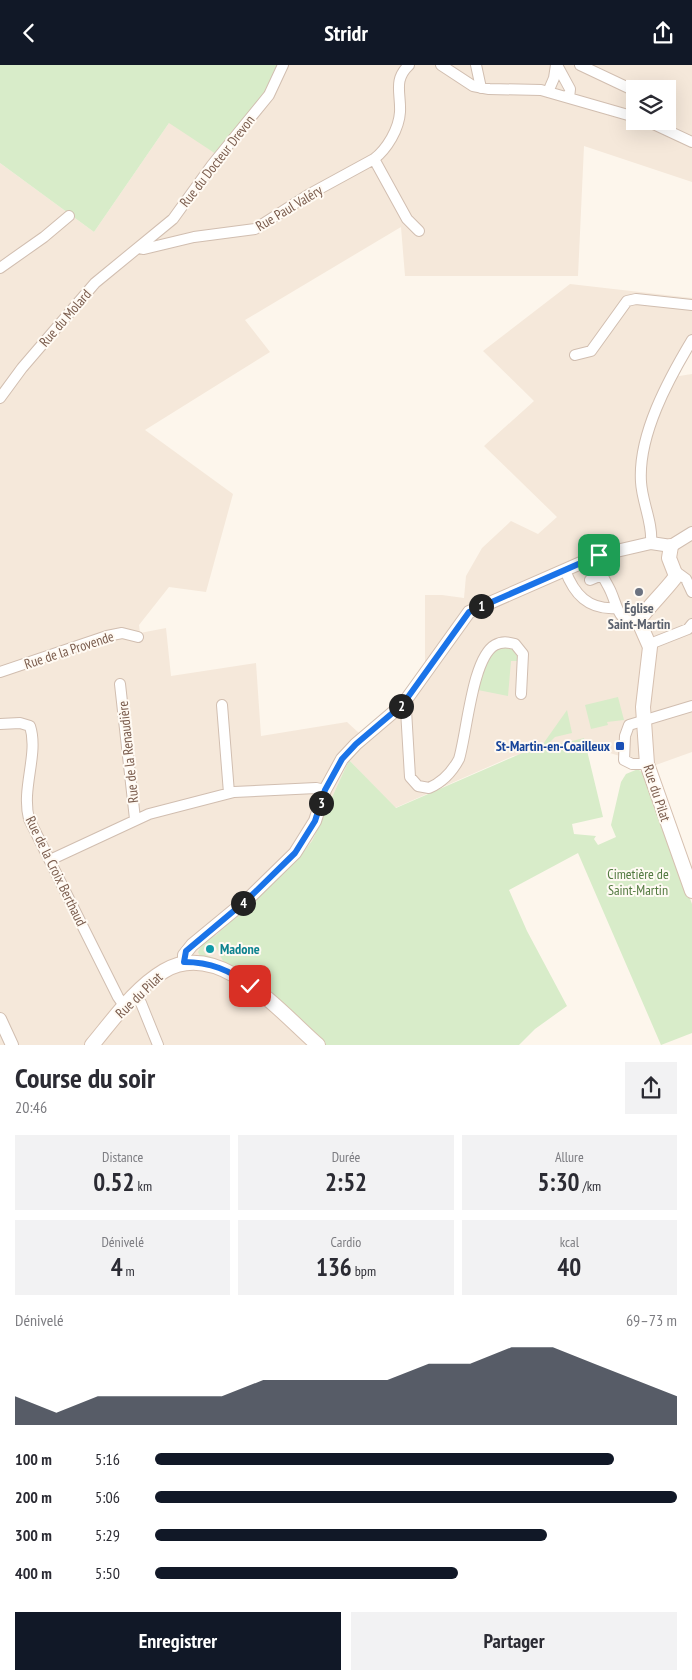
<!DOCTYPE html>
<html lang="fr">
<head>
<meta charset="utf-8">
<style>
	:root { --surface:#fff; --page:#f2f2f3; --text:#2b2b33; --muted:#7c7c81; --accent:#111827 }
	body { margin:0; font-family:"PT Sans Narrow",sans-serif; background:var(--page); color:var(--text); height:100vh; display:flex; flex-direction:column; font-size:19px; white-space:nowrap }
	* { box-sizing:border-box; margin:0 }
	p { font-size:16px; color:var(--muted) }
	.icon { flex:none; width:28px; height:28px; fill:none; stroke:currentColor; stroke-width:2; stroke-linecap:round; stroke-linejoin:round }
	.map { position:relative; height:980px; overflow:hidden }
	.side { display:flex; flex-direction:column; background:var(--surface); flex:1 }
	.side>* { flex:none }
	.controls { position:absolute; left:626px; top:15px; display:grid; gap:10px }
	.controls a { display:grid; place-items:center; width:50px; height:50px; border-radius:0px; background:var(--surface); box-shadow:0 5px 20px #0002; font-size:25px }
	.pin { position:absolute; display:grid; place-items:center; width:42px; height:42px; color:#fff; margin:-21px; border-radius:10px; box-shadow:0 2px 8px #0006 }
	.km { position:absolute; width:25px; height:25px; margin:-12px; border-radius:50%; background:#222; color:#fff; font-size:14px; line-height:25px; text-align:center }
	.round { display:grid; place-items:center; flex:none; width:52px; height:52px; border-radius:0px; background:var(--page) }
	.summary { display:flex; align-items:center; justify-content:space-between; height:85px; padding:0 15px }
	h1 { font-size:28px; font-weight:800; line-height:38px }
	.metrics { display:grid; grid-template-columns:repeat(3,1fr); gap:8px; height:85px; padding:5px 15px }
	.metrics div { display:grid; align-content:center; border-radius:0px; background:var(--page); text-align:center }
	.metrics b { font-size:25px; font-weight:800 }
	.metrics small { font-size:14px; font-weight:400 }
	.metrics p { font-size:14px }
	.chart { height:140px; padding:10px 15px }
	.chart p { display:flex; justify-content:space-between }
	.chart svg { width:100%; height:90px; margin-top:5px; fill:var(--accent); opacity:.7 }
	.cta { display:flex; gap:10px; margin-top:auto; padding:10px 15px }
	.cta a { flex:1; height:58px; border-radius:0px; background:var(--accent); color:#fff; font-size:20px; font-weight:800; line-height:58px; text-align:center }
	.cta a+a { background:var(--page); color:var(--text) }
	ul { padding:0 15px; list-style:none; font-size:16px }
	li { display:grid; grid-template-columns:80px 60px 1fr; align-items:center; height:38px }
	li i { height:12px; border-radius:6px; background:var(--accent) }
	header { display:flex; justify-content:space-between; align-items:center; height:65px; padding:0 15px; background:var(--accent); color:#fff; font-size:22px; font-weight:800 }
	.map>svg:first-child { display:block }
</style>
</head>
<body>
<header><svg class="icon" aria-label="back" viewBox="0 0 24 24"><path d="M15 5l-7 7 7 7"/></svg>Stridr<svg class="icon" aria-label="share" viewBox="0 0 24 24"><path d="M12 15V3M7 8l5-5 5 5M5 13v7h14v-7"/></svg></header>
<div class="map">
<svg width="692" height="980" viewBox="0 0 692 980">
	<rect width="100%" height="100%" fill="#fdf6ec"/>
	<path fill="#f5e8da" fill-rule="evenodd" d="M285,0H692V117L584,81L578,211H405L401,162L245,255L270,287L145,365L233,429L206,527L169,522L139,560L140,568L166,563L171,611L256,598L261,671L347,657L360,669L388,650L425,601V530H442L464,533L466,511L482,483L511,456L538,469L557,452L484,381L534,336L483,286L570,219L692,233V273L673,312L692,309V687L653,701L580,679L513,691L395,743L349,695L312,776L295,797L257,918L325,980H0V98L94,167L169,58ZM635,24H668V56H635Z"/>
	<path fill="#d8ecc9" d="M0,0H285L284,6L216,89L169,58L94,167L0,98Z
		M503,582L512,584L517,591V596H511L508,631L478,625C481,609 485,588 503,582Z
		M618,632L624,655L607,657L608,660L591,664L585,640Z
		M567,645L572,668L555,672L547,680L548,682L584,673L603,752L572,759L574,769L596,771L594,774L598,780L616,772L611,760L621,717L626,709L638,704L645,710L692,839V968L661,980L578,788L509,825L527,866L567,941L535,964L519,980H325L257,918L223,896L215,880L209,879L203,885L206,890L217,894L216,896L200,891L198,887L203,877L216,870L295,797L312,776L349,695L396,743L543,679Z"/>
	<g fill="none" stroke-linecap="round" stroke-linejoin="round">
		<g stroke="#d1beb0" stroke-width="12">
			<path id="minor" d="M441,0L473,21L489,24L541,25L635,52
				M476,0L481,23
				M557,0L570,24L569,33
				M580,0L635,26
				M548,27L554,13L556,0
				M647,56L692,77
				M374,94L407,154L419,166
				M139,183L144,184L194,172L255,164L308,130L374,94C387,84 399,64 400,47C401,28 393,15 409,0
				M0,203L44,172L69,151
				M575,290L591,286L627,236L636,234L692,240
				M0,333L22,303L95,218L173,154L212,100L269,30L283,0
				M651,478C653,458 642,437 641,417C638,370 668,315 692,275
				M565,505C574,529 588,545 616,543
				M600,505C603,513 608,520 611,527C618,543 618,558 639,557
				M675,506L686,514L692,527
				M590,515L602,510
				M650,579L688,564L692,559
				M0,607L107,571L122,568L138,572
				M120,619L135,754
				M403,639L406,645L410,712L418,721L429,723C443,717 452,707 459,694C467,668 472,593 495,580C502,576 508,577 515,579L523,589L521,629
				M222,640L229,728
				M0,659L20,658L30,661C39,689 21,723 29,754L118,932L125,942
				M647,699H632L624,695L625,671L629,660L692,641
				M50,795L149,749L234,727L316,723L325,725
				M134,932L141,938L158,980"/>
		</g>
		<g stroke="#d1beb0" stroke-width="14">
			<path id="tertiary" d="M184,897V890L192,880L249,833L295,788L315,756L325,725L342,694L356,679L403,639L469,547L599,490L651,478L671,481L692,468
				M0,954L12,980"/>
		</g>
		<g stroke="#d6c0b0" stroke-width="16">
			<path id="secondary" d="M671,481L669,493L676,511C670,521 640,550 639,557L650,582L643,642L647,699L692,826
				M92,980C113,955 135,923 164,906C219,873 280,947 318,980"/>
		</g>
		<use href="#minor" stroke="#fff" stroke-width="10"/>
		<use href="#tertiary" stroke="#fff" stroke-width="12"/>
		<use href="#secondary" stroke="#fff" stroke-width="14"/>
	</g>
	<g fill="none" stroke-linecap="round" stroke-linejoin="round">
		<g stroke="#fff" stroke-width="10">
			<path id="route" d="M250,921C230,905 210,897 184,897L186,886L249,833L295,788L315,756L325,725L342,694L356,679L403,639L469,547L599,490"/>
		</g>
		<use href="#route" stroke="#1a73e8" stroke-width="6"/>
	</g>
	<circle fill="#6b7280" stroke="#fffaf3" stroke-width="2" cx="639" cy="527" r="5"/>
	<rect fill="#1a4fb4" stroke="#fffaf3" stroke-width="2" x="615" y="676" width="10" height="10" rx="2.5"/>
	<circle fill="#0f9aa8" stroke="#fffaf3" stroke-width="2" cx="210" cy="884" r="5"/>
	<g text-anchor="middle" stroke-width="4" stroke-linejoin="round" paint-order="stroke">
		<g font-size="14" fill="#7a5c4d" stroke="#fffaf3">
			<text transform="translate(217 96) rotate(-52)" y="5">Rue du Docteur Drevon</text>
			<text transform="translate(289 143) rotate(-31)" y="5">Rue Paul Valéry</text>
			<text transform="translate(65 253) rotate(-49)" y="5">Rue du Molard</text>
			<text transform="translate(69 585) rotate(-18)" y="5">Rue de la Provende</text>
			<text transform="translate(128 687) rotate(-96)" y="5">Rue de la Renaudière</text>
			<text transform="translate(657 728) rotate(72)" y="5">Rue du Pilat</text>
			<text transform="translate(56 806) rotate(64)" y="5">Rue de la Croix Berthaud</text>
			<text transform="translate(139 930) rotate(-44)" y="5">Rue du Pilat</text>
		</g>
		<g font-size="14" font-weight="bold" fill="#5b616d" stroke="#fffaf3">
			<text x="639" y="548">Église<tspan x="639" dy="16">Saint-Martin</tspan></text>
		</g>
		<g font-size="14" font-weight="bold" fill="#164399" stroke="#fffaf3" text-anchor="end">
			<text x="610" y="686">St-Martin-en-Coailleux</text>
		</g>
		<g font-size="14" fill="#537a41" stroke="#fffaf3">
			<text x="638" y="814">Cimetière de<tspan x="638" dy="16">Saint-Martin</tspan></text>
		</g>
		<g font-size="14" font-weight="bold" fill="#0d838f" stroke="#fffaf3" text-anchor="start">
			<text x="220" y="889">Madone</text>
		</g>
	</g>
</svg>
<div class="controls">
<a><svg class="icon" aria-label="layers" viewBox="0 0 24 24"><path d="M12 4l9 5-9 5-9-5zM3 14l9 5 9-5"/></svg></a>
</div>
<div class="pin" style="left:599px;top:490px;background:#1e9e55"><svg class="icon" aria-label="arrive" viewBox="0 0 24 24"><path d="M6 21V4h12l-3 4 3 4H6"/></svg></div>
<div class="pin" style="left:250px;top:921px;background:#d93025"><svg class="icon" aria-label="check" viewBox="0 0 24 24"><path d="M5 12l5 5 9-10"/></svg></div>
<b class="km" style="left:481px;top:541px">1</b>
<b class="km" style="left:401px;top:641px">2</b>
<b class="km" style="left:321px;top:738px">3</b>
<b class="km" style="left:243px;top:838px">4</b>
</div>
<section class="side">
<div class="summary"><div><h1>Course du soir</h1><p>20:46</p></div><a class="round"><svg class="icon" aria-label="share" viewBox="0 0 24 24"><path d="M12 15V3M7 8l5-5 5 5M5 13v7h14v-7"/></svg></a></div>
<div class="metrics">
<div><p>Distance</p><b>0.52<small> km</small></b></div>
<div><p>Durée</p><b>2:52</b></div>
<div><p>Allure</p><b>5:30<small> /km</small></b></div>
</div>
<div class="metrics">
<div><p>Dénivelé</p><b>4<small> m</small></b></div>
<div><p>Cardio</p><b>136<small> bpm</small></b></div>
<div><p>kcal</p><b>40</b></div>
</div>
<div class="chart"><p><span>Dénivelé</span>69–73 m</p>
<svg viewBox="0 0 160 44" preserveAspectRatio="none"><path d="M0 44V30L10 38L20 30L30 30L40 30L50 30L60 22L70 22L80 22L90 22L100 14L110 14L120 6L130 6L140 14L150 22L160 30V44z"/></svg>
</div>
<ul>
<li><b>100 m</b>5:16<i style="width:88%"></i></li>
<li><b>200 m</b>5:06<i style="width:100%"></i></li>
<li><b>300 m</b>5:29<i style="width:75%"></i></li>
<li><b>400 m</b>5:50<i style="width:58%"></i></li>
</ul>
<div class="cta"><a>Enregistrer</a><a>Partager</a></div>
</section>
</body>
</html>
